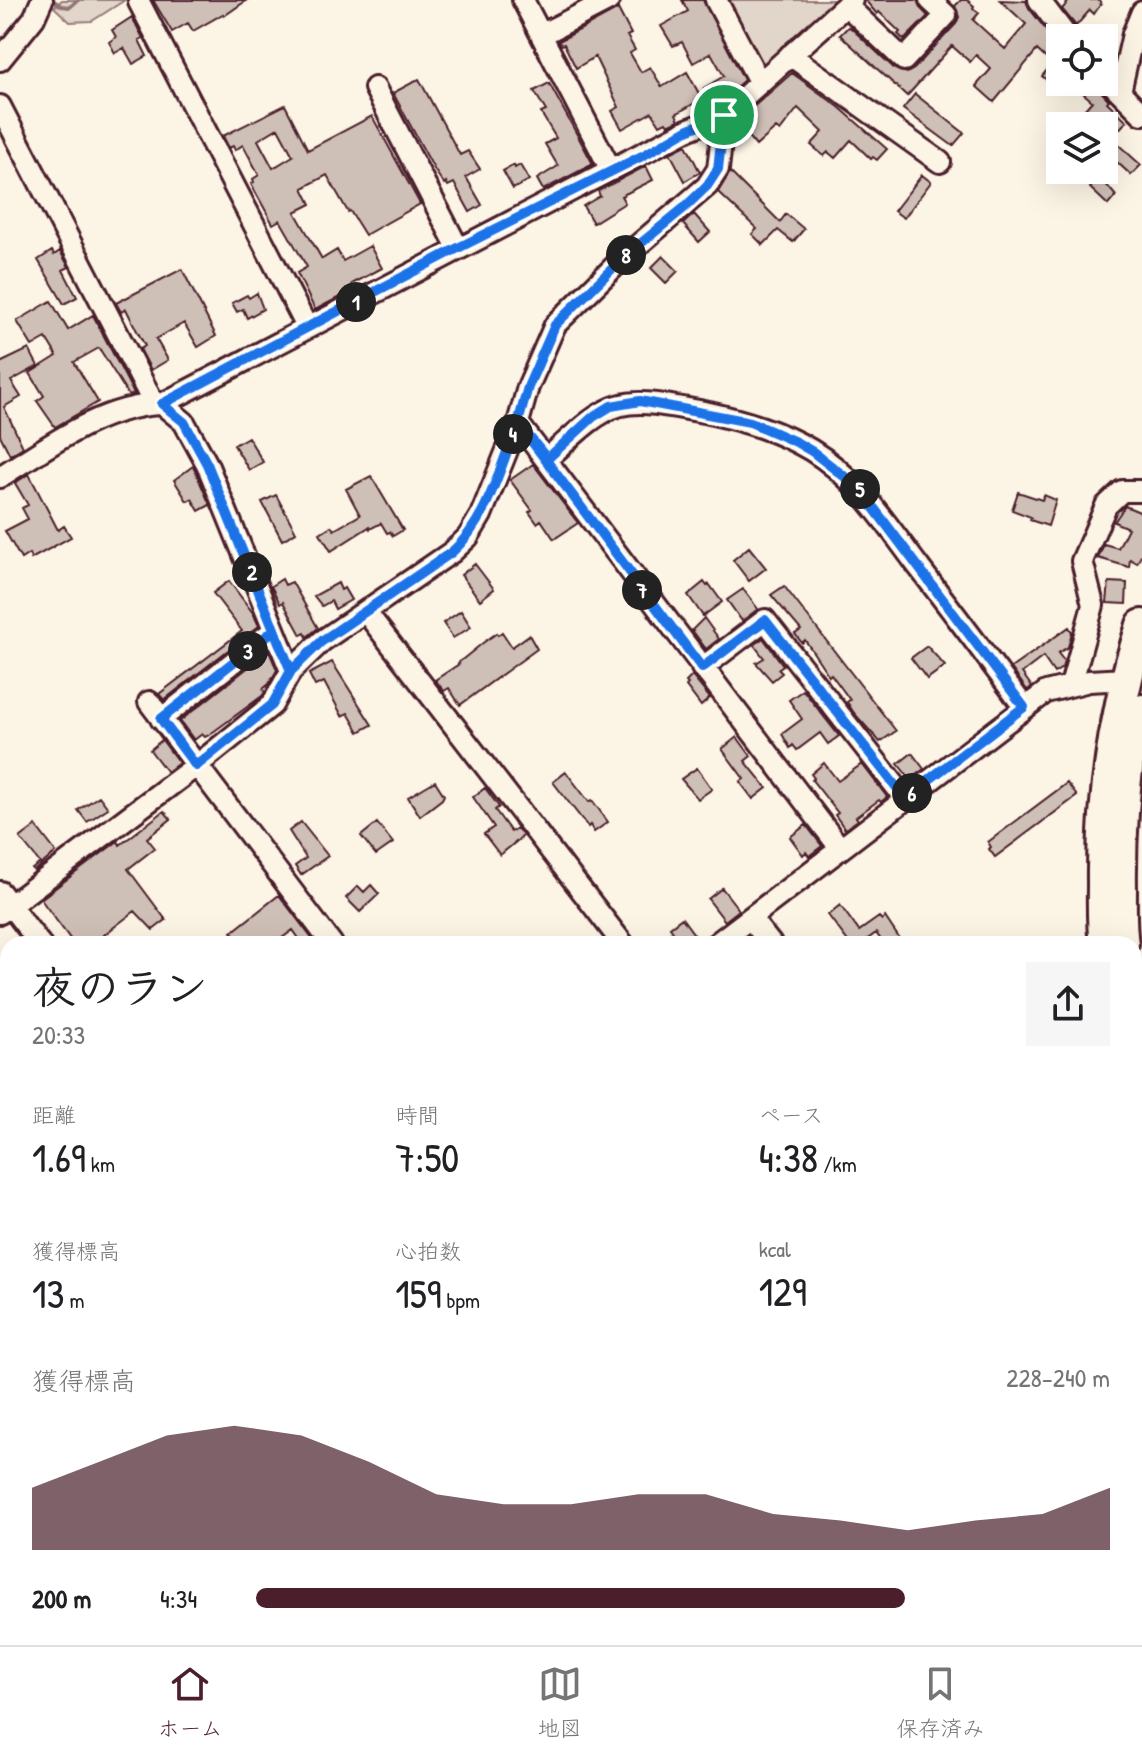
<!DOCTYPE html>
<html lang="ja">
<head>
<meta charset="utf-8">
<style>
	:root { --surface:#fff; --page:#f6f6f6; --text:#202124; --muted:#757577; --line:#e0e0e0; --accent:#4a1f2b }
	body { margin:0; font-family:"Patrick Hand","Klee One",sans-serif; background:var(--page); color:var(--text); height:100vh; display:flex; flex-direction:column; font-size:30px; white-space:nowrap }
	* { box-sizing:border-box; margin:0 }
	p { font-size:26px; color:var(--muted) }
	.icon { flex:none; width:44px; height:44px; fill:none; stroke:currentColor; stroke-width:2; stroke-linecap:round; stroke-linejoin:round }
	.map { position:relative; flex:1; overflow:hidden }
	.drawer { position:absolute; left:0px; top:936px; width:1142px; height:710px; display:flex; flex-direction:column; background:var(--surface); border-radius:24px 24px 0 0; box-shadow:0 8px 32px #0002 }
	.drawer>* { flex:none }
	.fabs { position:absolute; left:1046px; top:24px; display:grid; gap:16px }
	.fabs a { display:grid; place-items:center; width:72px; height:72px; border-radius:0px; background:var(--surface); box-shadow:0 8px 32px #0002; font-size:40px }
	.pin { position:absolute; display:grid; place-items:center; width:68px; height:68px; color:#fff; margin:-34px; border:4px solid #fff; border-radius:50%; box-shadow:0 2px 8px #0007 }
	.km { position:absolute; width:40px; height:40px; margin:-20px; border-radius:50%; background:#222; color:#fff; font-size:22px; line-height:40px; text-align:center }
	.round { display:grid; place-items:center; flex:none; width:84px; height:84px; border-radius:0px; background:var(--page) }
	.head { display:flex; align-items:center; justify-content:space-between; height:136px; padding:0 32px }
	h1 { font-size:44px; font-weight:600; line-height:60px }
	.metrics { display:grid; grid-template-columns:repeat(3,1fr); gap:12px; height:136px; padding:8px 32px }
	.metrics div { display:grid; align-content:center }
	.metrics b { font-size:40px; font-weight:600 }
	.metrics small { font-size:22px; font-weight:400 }
	.metrics p { font-size:22px }
	.chart { height:224px; padding:16px 32px }
	.chart p { display:flex; justify-content:space-between }
	.chart svg { width:100%; height:144px; margin-top:8px; fill:var(--accent); opacity:.7 }
	ul { padding:0 32px; list-style:none; font-size:26px }
	li { display:grid; grid-template-columns:128px 96px 1fr; align-items:center; height:60px }
	li i { height:20px; border-radius:10px; background:var(--accent) }
	.dock { display:flex; justify-content:space-around; align-items:center; height:112px; border-top:2px solid var(--line); background:var(--surface); font-size:22px; color:var(--muted) }
	.dock a { display:grid; justify-items:center; gap:4px }
	.dock .current { color:var(--accent) }
	.map>svg:first-child { display:block }
</style>
</head>
<body>
<div class="map">
<svg width="1142" height="1645" viewBox="0 0 1142 1645">
	<rect width="100%" height="100%" fill="#fcf5e5"/>
	<filter id="ink" filterUnits="userSpaceOnUse"><feTurbulence type="fractalNoise" baseFrequency=".0125" numOctaves="2"/><feDisplacementMap in="SourceGraphic" scale="16" xChannelSelector="R" yChannelSelector="G"/><feConvolveMatrix kernelMatrix="1 2 1 2 8 2 1 2 1" color-interpolation-filters="sRGB"/></filter>
	<g filter="url(#ink)">
		<path fill="#e2d5ca" stroke="#967a7a" stroke-width="2" d="M62,0H125L92,21L70,22L54,7Z
			M722,0H844L763,72Z"/>
		<g fill="none" stroke-linecap="round" stroke-linejoin="round">
			<path stroke="#917474" stroke-width="4" d="M53,0L61,6L70,7L78,0
				M1134,1031L1142,1027"/>
		</g>
		<path fill="#cfc0b7" stroke="#4a1f2b" stroke-width="2" fill-rule="evenodd" d="M153,0H247L224,16L223,14L193,31L188,23L172,32Z
			M682,0H703L744,80L717,104L714,100L712,101L704,88L724,76L711,53L693,63L682,42L673,46L661,26L688,11Z
			M865,0H917L921,9L928,16L904,40L898,34L900,32L879,12L877,14Z
			M961,0H967L974,6L973,8L979,13L973,20L1005,49L1026,24L1000,0L1026,1L1029,8L1060,48V91L1042,76L1052,64L1037,50L994,102L976,86L991,69L976,55L970,62L952,46L907,96L840,35L848,27L851,28L895,69L907,73L914,69L956,24L959,17L955,6Z
			M1070,0H1099L1101,4L1094,14L1090,10L1076,26L1062,9Z
			M618,9L631,34L627,36L635,50L630,53L641,72L650,67L662,87L687,72L702,99L676,114L679,120L668,125L666,122L660,125L652,112L622,129L612,111L619,107L595,57L576,68L564,44L561,45L559,41Z
			M132,17L143,38L139,40L147,56L133,64L124,48L115,53L109,42L116,37L112,30Z
			M792,73L839,107L887,149L877,160L873,157L871,159L851,140L835,158L828,152L824,156L811,145L823,132L798,108L780,131L776,128L756,146L736,122Z
			M419,79L460,155L468,151L480,169L466,177L482,205L470,212L454,183L448,186L446,182L444,184L435,171L393,93Z
			M549,83L593,164L543,190L537,179L558,166L545,144L556,138L541,113L546,111L534,91Z
			M1093,83L1109,100L1107,102L1127,121L1111,138L1141,165L1131,175L1104,150V126H1084L1076,119L1092,101L1083,93Z
			M915,94L964,133L953,146L903,109Z
			M285,105L308,150L372,116L420,204L365,235L350,211L348,212L327,175L303,188L311,204L295,212L322,259L337,250L343,261L370,246L382,268L352,284L355,289L315,310L297,273L307,267L280,220L273,224L251,184L254,182L253,179L259,175L243,145L235,150L233,146L229,148L223,136ZM278,128L293,156L273,168L258,140Z
			M686,145L700,172L685,181L670,153Z
			M514,165L515,168L520,165L529,180L513,189L503,171Z
			M646,166L653,180L621,196L625,203L593,223L583,206L600,196L598,191Z
			M730,172L780,222L786,214L804,229L793,242L778,230L763,245L752,234L757,229L718,192Z
			M922,175L931,182L904,218L894,211Z
			M1100,177L1116,196L1108,205L1090,188Z
			M694,214L710,232L699,242L683,224Z
			M52,251L54,255L60,251L69,267L63,270L77,297L64,304L38,260Z
			M663,256L678,271L666,283L651,268Z
			M182,269L216,336L198,347L184,323L156,339L168,360L151,370L140,349L145,346L136,329L126,309L121,312L116,303Z
			M257,293L263,309L247,318L243,309L237,312L232,303L247,295L249,298Z
			M51,301L68,330L93,315L134,394L129,396L99,348L74,362L98,402L55,427L37,401L44,396L30,373L57,356L46,338L32,346L17,321Z
			M29,349L38,366L11,381L21,397L4,407L23,447L10,455L0,435V363Z
			M248,437L263,462L249,470L234,445Z
			M533,464L578,523L554,539L541,520L537,523L529,512L532,510L510,480Z
			M193,466L210,505L199,511L192,499L187,501L174,480Z
			M29,474L58,530L64,526L71,537L31,559L29,554L21,559L5,531L28,519L22,508L28,505L15,483Z
			M371,476L403,530L393,536L390,532L387,533L381,523L370,529L369,527L331,551L320,533L331,526L334,530L360,515L346,489Z
			M1018,492L1042,500L1044,495L1056,500L1048,526L1030,520L1031,517L1012,510Z
			M276,495L296,532L282,540L262,502Z
			M1125,506L1142,513V554L1137,563L1130,559L1129,567L1098,558L1104,544L1118,548L1128,528L1114,522Z
			M749,547L766,568L749,581L733,560Z
			M475,564L494,589L480,600L461,575Z
			M282,579L285,585L292,582L318,628L307,637L305,633L301,635L283,602L280,604L271,586Z
			M229,581L253,613L259,626L164,700L159,694L242,631L213,593Z
			M704,582L707,586L709,584L722,602L703,616L688,595Z
			M1109,582L1127,583L1126,604L1107,603Z
			M338,583L341,590L344,588L351,600L335,609L331,601L322,606L314,596Z
			M784,586L896,731L880,742L854,713L847,702L850,700L831,674L829,676L805,640L802,643L795,634L801,630L771,595Z
			M743,589L758,609L742,621L727,600Z
			M461,611L471,627L453,638L443,623Z
			M704,618L719,639L706,649L692,630Z
			M1069,627L1072,632L1068,647L1058,653L1064,661L1062,668L1054,673L1043,657L1022,673L1032,687L1027,690L1011,668Z
			M502,632L512,647L529,635L537,649L460,705L449,688L444,691L435,680L459,664L458,663L484,642L497,633L498,635Z
			M763,638L783,665L778,669L782,673L772,681L756,663L764,658L754,645Z
			M927,646L945,666L927,679L911,658Z
			M269,651L277,670L269,684L263,689L265,692L262,696L209,735L205,737L202,734L194,740L180,721Z
			M332,662L372,725L359,732L348,713L342,716L324,682L315,686L309,674Z
			M692,676L710,698L701,706L686,686L688,684L686,682Z
			M803,690L839,736L828,744L820,733L797,750L793,745L790,748L782,734L802,719L789,700Z
			M737,737L751,756L745,761L767,788L753,799L740,782L744,779L722,749Z
			M162,740L179,763L167,772L150,750Z
			M912,753L924,769L910,779L898,764Z
			M824,763L838,781L862,764L887,797L881,802L879,800L856,817L858,820L845,829L835,815L838,813L812,780L814,778L811,774Z
			M697,768L712,789L698,799L681,779Z
			M566,772L589,802L592,800L608,822L594,832L590,825L588,827L553,782Z
			M435,781L444,795L442,799L420,816L408,797Z
			M1067,783L1077,796L995,857L989,849L991,847L988,842Z
			M485,788L499,807L495,810L511,832L517,828L523,836L500,855L484,834L494,827L473,797Z
			M99,796L108,808L87,822L78,810Z
			M164,811L171,819L147,838L155,848L128,869L166,920L153,930L135,911L92,944H74L42,901V898L118,841L120,845Z
			M301,822L328,856L301,875L295,866L306,858L289,831Z
			M377,823L393,843L376,855L361,836Z
			M806,825L822,846L809,856L806,852L803,855L790,837Z
			M36,826L56,852L34,871L32,869L40,863L20,838Z
			M371,885L379,894L360,912L346,898L358,886L364,892Z
			M722,888L739,910L725,921L708,899Z
			M279,895L316,944H303L293,930L274,944H239L232,932Z
			M840,905L859,931L879,917L882,920L885,917L903,944H884L876,933L861,944H850L828,915Z
			M682,918L701,944H654L673,931L670,927Z"/>
		<g fill="none" stroke-linecap="round" stroke-linejoin="round">
			<g stroke="#4a1f2b" stroke-width="26">
				<path id="minor" d="M523,0L611,170
					M716,0L760,83
					M1039,0L1068,38
					M139,2L307,327
					M846,5L904,60L946,15L930,0
					M541,35L609,0
					M790,55L940,162
					M0,60L34,18L42,0
					M1104,76L1142,114
					M375,88L458,248
					M1120,92L1133,34L1142,12
					M0,106L154,404
					M162,404L184,422L207,464L291,671
					M518,423L840,848
					M547,459C615,396 617,395 709,413C745,421 779,431 811,450C859,479 888,527 921,570C956,616 990,661 1024,707
					M0,477C49,446 101,406 162,404L687,130L724,115L852,0
					M366,612L623,944
					M702,668L765,620L905,798
					M1071,685L1093,605L1082,561L1106,506L1122,491H1142
					M149,702L332,944
					M161,719L274,630
					M0,892L40,944
					M0,913L196,766L272,705L291,671L322,641L452,552L468,537L481,515L518,423L528,387L555,325L623,258L707,186L718,169L724,115
					M750,918L771,944
					M716,944L1046,692L1089,681L1126,679
					M1128,944C1125,926 1126,907 1126,889C1125,826 1130,767 1142,705
					M1134,987L1142,989
					M0,1309L8,1314
					M1134,1333L1142,1317
					M0,1401L8,1407
					M278,1638L283,1645
					M571,1638L576,1645
					M868,1638L871,1645
					M104,1645L107,1638
					M734,1645L744,1638
					M1129,1645L1142,1638"/>
			</g>
			<g stroke="#4a1f2b" stroke-width="36">
				<path id="highway" d="M1105,944C1102,924 1103,902 1103,882C1102,794 1115,709 1142,625
					M1134,1101L1142,1129"/>
			</g>
			<use href="#minor" stroke="#fcf5e5" stroke-width="20"/>
			<use href="#highway" stroke="#fcf5e5" stroke-width="30"/>
		</g>
	</g>
	<g fill="none" stroke-linecap="round" stroke-linejoin="round" filter="url(#ink)">
		<g stroke="#fff" stroke-width="16">
			<path id="route" d="M724,115L687,130L644,155L458,248L162,404L184,422L207,464L291,671L272,705L196,766L161,719L274,630L291,671L322,641L452,552C488,520 500,466 518,423L547,459L593,417L611,406L640,401L750,422L796,442L813,452L858,487L1024,707L905,798L765,620L702,668L518,423L528,387L555,325L623,258L684,208L707,186L718,169L724,115"/>
		</g>
		<use href="#route" stroke="#1a73e8" stroke-width="10"/>
	</g>
</svg>
<div class="fabs">
<a><svg class="icon" aria-label="locate" viewBox="0 0 24 24"><circle cx="12" cy="12" r="6"/><path d="M12 2v4M12 18v4M2 12h4M18 12h4"/></svg></a>
<a><svg class="icon" aria-label="layers" viewBox="0 0 24 24"><path d="M12 4l9 5-9 5-9-5zM3 14l9 5 9-5"/></svg></a>
</div>
<div class="pin" style="left:724px;top:115px;background:#1e9e55"><svg class="icon" aria-label="arrive" viewBox="0 0 24 24"><path d="M6 21V4h12l-3 4 3 4H6"/></svg></div>
<b class="km" style="left:356px;top:302px">1</b>
<b class="km" style="left:252px;top:572px">2</b>
<b class="km" style="left:248px;top:651px">3</b>
<b class="km" style="left:513px;top:434px">4</b>
<b class="km" style="left:860px;top:489px">5</b>
<b class="km" style="left:912px;top:793px">6</b>
<b class="km" style="left:642px;top:590px">7</b>
<b class="km" style="left:626px;top:255px">8</b>
<section class="drawer">
<div class="head"><div><h1>夜のラン</h1><p>20:33</p></div><a class="round"><svg class="icon" aria-label="share" viewBox="0 0 24 24"><path d="M12 15V3M7 8l5-5 5 5M5 13v7h14v-7"/></svg></a></div>
<div class="metrics">
<div><p>距離</p><b>1.69<small> km</small></b></div>
<div><p>時間</p><b>7:50</b></div>
<div><p>ペース</p><b>4:38<small> /km</small></b></div>
</div>
<div class="metrics">
<div><p>獲得標高</p><b>13<small> m</small></b></div>
<div><p>心拍数</p><b>159<small> bpm</small></b></div>
<div><p>kcal</p><b>129</b></div>
</div>
<div class="chart"><p><span>獲得標高</span>228–240 m</p>
<svg viewBox="0 0 160 44" preserveAspectRatio="none"><path d="M0 44V25L10 17L20 9L30 6L40 9L50 17L60 27L70 30L80 30L90 27L100 27L110 33L120 35L130 38L140 35L150 33L160 25V44z"/></svg>
</div>
<ul>
<li><b>200 m</b>4:34<i style="width:76%"></i></li>
</ul>
</section>
</div>
<nav class="dock">
<a class="current"><svg class="icon" aria-label="home" viewBox="0 0 24 24"><path d="M3 11l9-7 9 7M6 9v11h12V9"/></svg>ホーム</a>
<a><svg class="icon" aria-label="map" viewBox="0 0 24 24"><path d="M3 6l6-2 6 2 6-2v14l-6 2-6-2-6 2zM9 4v14M15 6v14"/></svg>地図</a>
<a><svg class="icon" aria-label="saved" viewBox="0 0 24 24"><path d="M7 4h10v16l-5-4-5 4z"/></svg>保存済み</a>
</nav>
</body>
</html>
